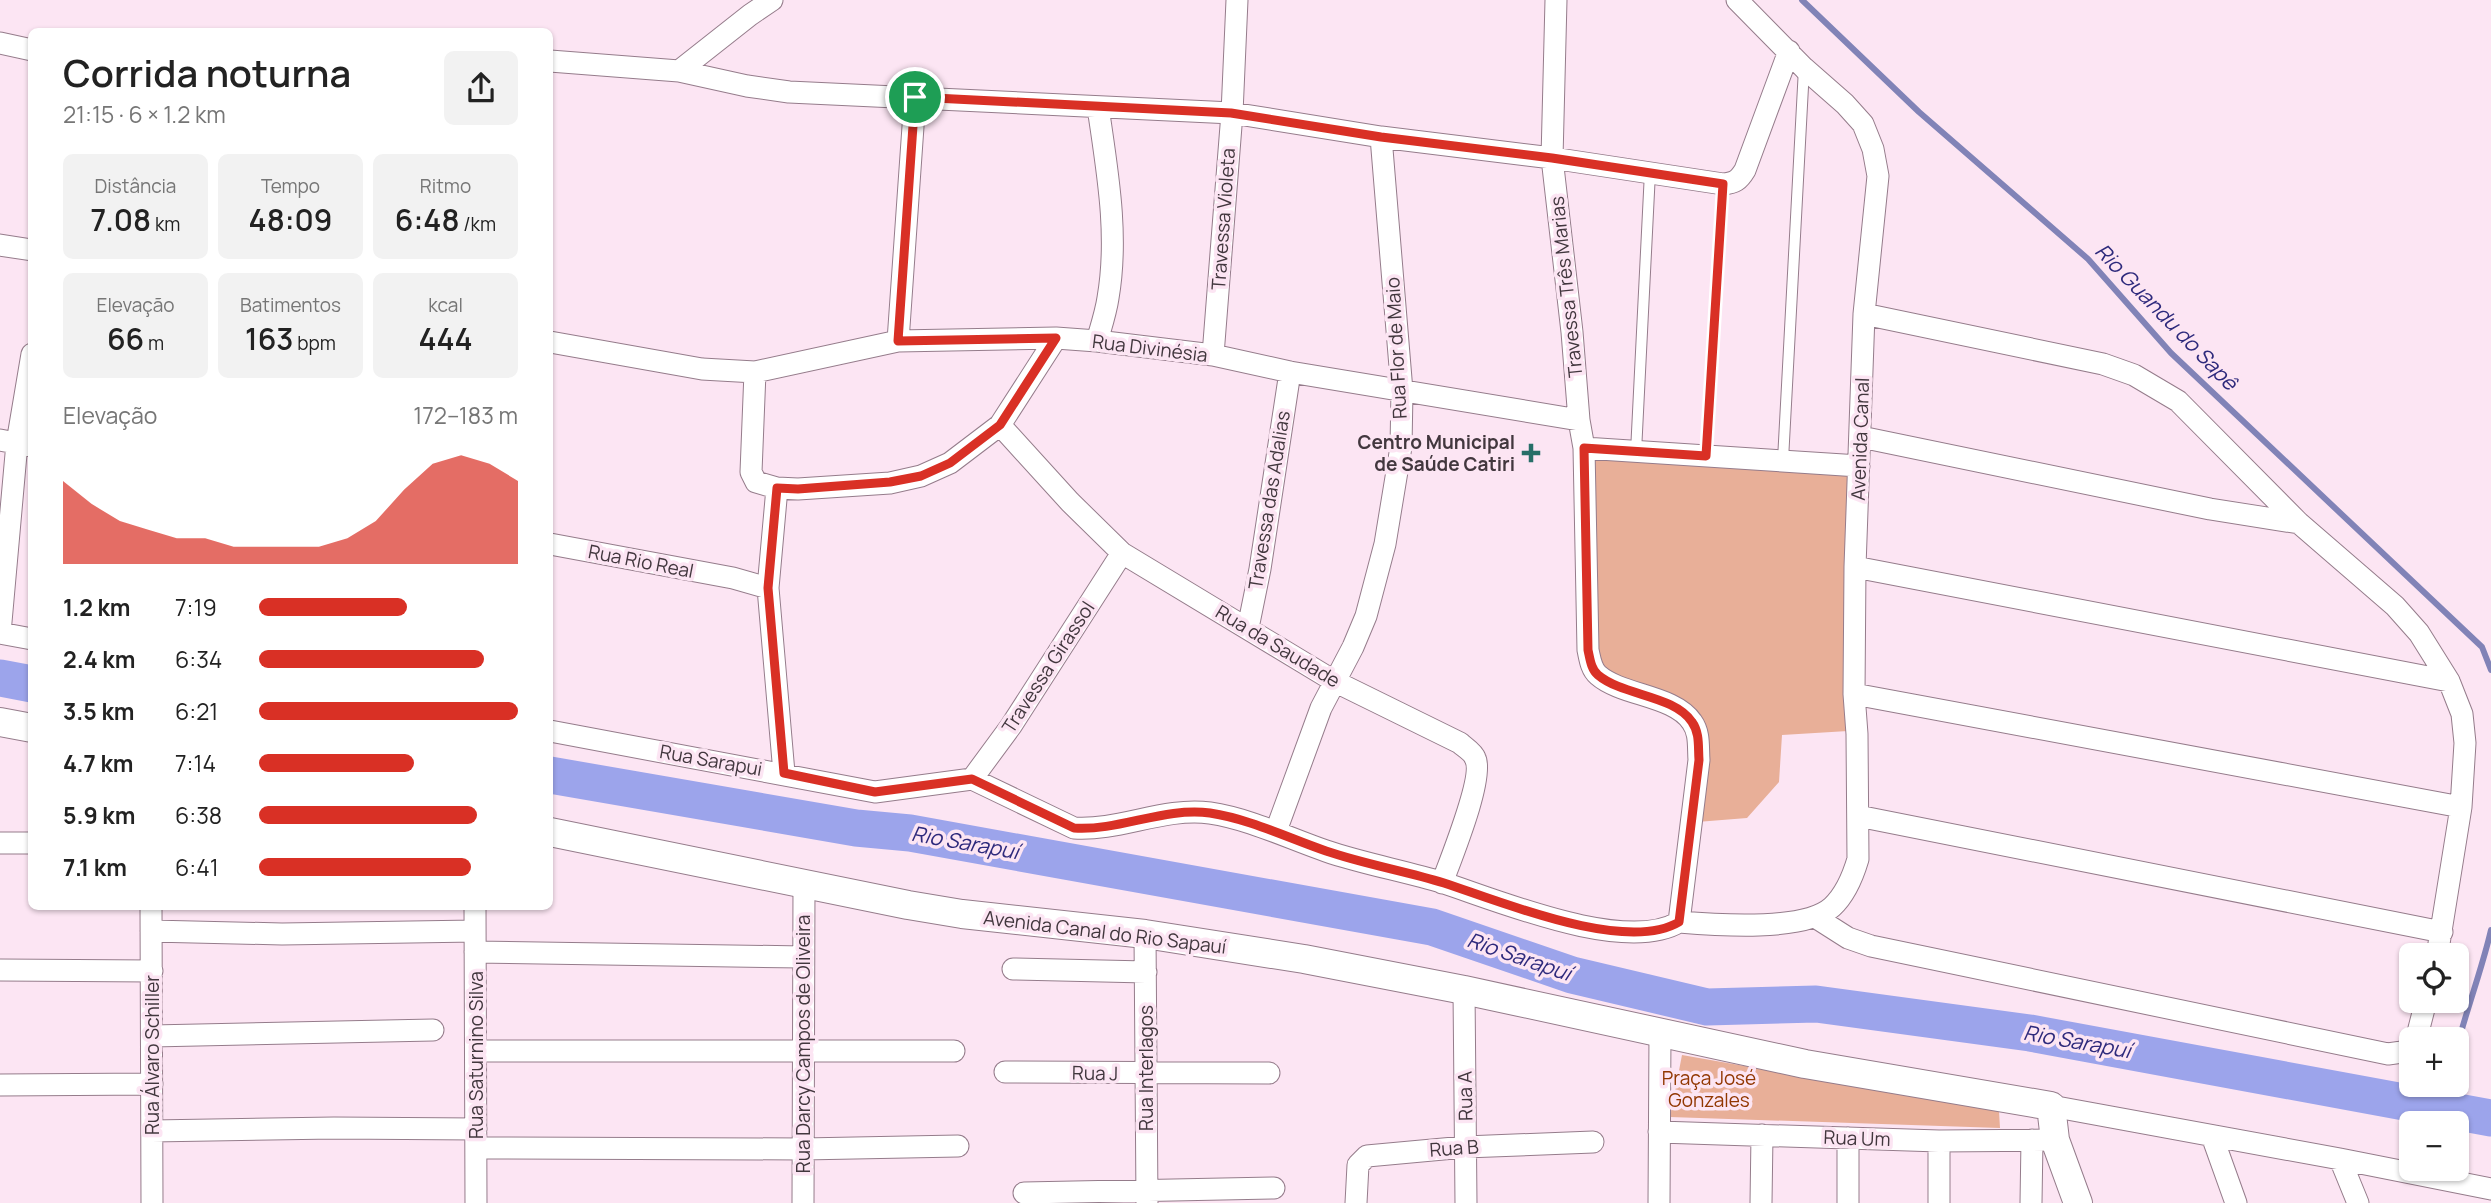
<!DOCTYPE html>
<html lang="pt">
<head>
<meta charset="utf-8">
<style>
	:root { --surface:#fff; --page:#f2f2f2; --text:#222; --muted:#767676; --accent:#d93025 }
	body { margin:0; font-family:Manrope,sans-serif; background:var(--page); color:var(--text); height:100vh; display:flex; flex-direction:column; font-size:26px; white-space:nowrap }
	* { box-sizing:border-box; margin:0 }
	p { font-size:23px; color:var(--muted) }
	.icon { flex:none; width:38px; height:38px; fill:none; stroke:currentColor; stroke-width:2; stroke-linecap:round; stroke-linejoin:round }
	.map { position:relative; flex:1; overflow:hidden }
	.side { position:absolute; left:28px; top:28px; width:525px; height:882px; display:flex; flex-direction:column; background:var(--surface); border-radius:10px; box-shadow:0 2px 5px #0004 }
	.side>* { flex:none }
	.fabs { position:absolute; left:2399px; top:943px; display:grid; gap:14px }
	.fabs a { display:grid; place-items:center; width:70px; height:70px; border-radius:10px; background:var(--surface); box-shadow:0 2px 5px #0004; font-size:35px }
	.pin { position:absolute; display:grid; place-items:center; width:60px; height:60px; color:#fff; margin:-30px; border:4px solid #fff; border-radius:50%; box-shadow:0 2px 7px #0007 }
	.round { display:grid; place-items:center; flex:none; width:74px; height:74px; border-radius:10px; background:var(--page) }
	.head { display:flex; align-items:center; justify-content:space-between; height:119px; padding:0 35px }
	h1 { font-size:38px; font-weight:600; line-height:52px }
	.metrics { display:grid; grid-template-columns:repeat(3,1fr); gap:10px; height:119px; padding:7px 35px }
	.metrics div { display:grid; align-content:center; border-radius:10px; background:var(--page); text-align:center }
	.metrics b { font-size:30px; font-weight:600 }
	.metrics small { font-size:19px; font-weight:400 }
	.metrics p { font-size:19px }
	.chart { height:196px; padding:14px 35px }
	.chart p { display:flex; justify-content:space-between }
	.chart svg { width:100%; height:126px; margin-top:7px; fill:var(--accent); opacity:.7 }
	ul { padding:0 35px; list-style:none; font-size:23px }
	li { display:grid; grid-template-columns:112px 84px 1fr; align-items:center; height:52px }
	li i { height:18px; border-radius:9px; background:var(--accent) }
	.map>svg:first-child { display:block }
</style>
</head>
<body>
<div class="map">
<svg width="2491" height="1203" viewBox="0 0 2491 1203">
	<rect width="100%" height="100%" fill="#fce5f3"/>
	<path fill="#e8af98" d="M1587,454L1854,470L1848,731L1782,735L1779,782L1747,818L1697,822L1699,726L1609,676L1590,649Z
		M1682,1055L1999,1111L2000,1128L1670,1117Z"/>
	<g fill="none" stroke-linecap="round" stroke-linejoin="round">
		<path stroke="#8183b7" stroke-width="6" d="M1802,0L1919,112L2088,259L2171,353L2482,647L2491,670
			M2457,1047C2467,1008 2482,969 2491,930
			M2445,1109L2448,1085"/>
		<path stroke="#9ca4eb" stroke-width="37" d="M0,678L32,684
			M550,775L856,828L910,833L1432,927L1572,975L1707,1007L1816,1004L2030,1033L2491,1118"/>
		<g stroke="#957c8b" stroke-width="12">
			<path id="lane" d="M1636,452L1650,172
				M1706,456L1723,184
				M1783,460L1804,68"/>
		</g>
		<g stroke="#957c8b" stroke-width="23">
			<path id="street" d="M1556,0L1552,158L1572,332L1579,420L1584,448L1588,650C1590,659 1591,669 1598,675C1622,696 1674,695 1692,722C1700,733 1698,747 1699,760L1679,922
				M0,43L32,50
				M550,61L679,71L747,86L789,92L1232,113L1381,137L1552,158L1723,184C1735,183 1739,180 1745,170L1789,51
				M679,71L750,15L772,0
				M0,245L32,250
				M1864,314L2103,364L2134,375L2178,401L2299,523L2395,606L2419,633L2449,681L2462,714L2465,743L2461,807L2437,956
				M898,341L915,98
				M1097,341C1101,327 1106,312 1108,298C1119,234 1107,170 1098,107
				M550,342L702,369L755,372L898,341L1056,338L1097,341L1213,355L1290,372L1579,420
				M1213,355L1232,113L1237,0
				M755,372L751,472L756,482L777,488L768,588L784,773
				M1000,425L1070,502L1122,553L1334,681L1460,743C1464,747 1473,752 1475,758C1485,776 1450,861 1442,883
				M1861,437L2210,509L2299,523
				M0,440L32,446
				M1584,448L1859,466
				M777,488L798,489L890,483L921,476L950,463L1000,425L1056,338
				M550,544L733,578L768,588
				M1855,567L2449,681
				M1248,628L1260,569L1290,372
				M0,633L17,443L32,354
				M0,633L32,639
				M1854,694L2461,807
				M550,731L875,792L972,779L1074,828C1120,831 1163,807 1210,813C1250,819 1288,838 1326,851C1364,864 1405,871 1444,883C1499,901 1626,954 1679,922C1716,925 1804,932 1832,907C1846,894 1853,876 1858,859L1857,734L1854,694L1855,567L1864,314L1878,176L1873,149L1863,124L1845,104L1804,68L1737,0
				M972,779L1011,726L1122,553
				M1858,816L2442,932
				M1276,831L1321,708L1353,647L1366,616L1385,544L1401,447L1402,391L1381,137
				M0,843H32
				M151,906L152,1203
				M475,906L476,1203
				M1815,917L1848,938L1871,946L2388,1054L2402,1052L2412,1046
				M151,931L282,934L475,931
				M1145,934L1147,1203
				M475,952L803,957
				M1013,969L1146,972
				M0,970L152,971
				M1464,990L1466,1203
				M152,1036L433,1030
				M2416,1040L2426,1001
				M476,1051H954
				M1005,1072L1269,1073
				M0,1085L152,1084
				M2051,1106L2340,1159L2491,1189
				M152,1131L334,1128L476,1129
				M1659,1132L1939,1141L2055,1140
				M2212,1136L2236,1203
				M476,1148L803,1149L958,1146
				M2340,1159L2358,1203
				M1024,1193L1274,1188
				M803,1203L804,886
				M1356,1203L1358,1165L1367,1156L1465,1147L1593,1142
				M1659,1203L1660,1034
				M1761,1203L1762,1135
				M1848,1203V1138
				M1939,1203V1141
				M2031,1203L2032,1140"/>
		</g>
		<g stroke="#957c8b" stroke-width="30">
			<path id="secondary" d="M0,722L32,728
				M550,832L908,905L962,914L1145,934L1304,959L1464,990L1805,1064L2051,1106L2055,1140L2078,1203"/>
		</g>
		<use href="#lane" stroke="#fff" stroke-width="10"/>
		<use href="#street" stroke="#fff" stroke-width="21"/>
		<use href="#secondary" stroke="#fff" stroke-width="28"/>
	</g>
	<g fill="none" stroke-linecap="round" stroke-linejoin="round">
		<g stroke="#fff" stroke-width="14">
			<path id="route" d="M915,97L1231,113L1381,137L1552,158L1723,184L1706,456L1584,448L1588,650C1590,659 1591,669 1598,675C1623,696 1674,695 1692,722C1700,733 1698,747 1699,760L1679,922C1626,954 1499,901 1444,883C1405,871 1364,864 1326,851C1288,838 1250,819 1210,813C1163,807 1120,831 1074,828L972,779L875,792L784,773L768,588L777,488L798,489L890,482L921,476L950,463L1000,425L1056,338L898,341Z"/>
		</g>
		<use href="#route" stroke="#d93025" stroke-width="9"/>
	</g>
	<path fill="#276f68" stroke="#fce5f3" stroke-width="2.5" d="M1527.5 442.5h7v7h7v7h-7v7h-7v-7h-7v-7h7z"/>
	<g text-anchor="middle" stroke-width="7" stroke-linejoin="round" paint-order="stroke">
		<g font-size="19" fill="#42373e" stroke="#fce5f3">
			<text transform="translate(1223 219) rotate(-86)" y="7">Travessa Violeta</text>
			<text transform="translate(1566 287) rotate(-96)" y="7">Travessa Três Marias</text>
			<text transform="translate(1150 348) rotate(7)" y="7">Rua Divinésia</text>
			<text transform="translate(1396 348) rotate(-93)" y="7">Rua Flor de Maio</text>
			<text transform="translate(1860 439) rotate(-88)" y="7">Avenida Canal</text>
			<text transform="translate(1269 500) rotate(-81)" y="7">Travessa das Adalias</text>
			<text transform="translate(641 561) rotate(11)" y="7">Rua Rio Real</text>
			<text transform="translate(1278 646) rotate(31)" y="7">Rua da Saudade</text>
			<text transform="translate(1048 667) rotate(-57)" y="7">Travessa Girassol</text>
			<text transform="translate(711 760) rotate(10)" y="7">Rua Sarapui</text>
			<text transform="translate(1105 932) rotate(7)" y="7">Avenida Canal do Rio Sapauí</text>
			<text transform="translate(803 1044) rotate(-90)" y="7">Rua Darcy Campos de Oliveira</text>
			<text transform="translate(152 1055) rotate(-90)" y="7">Rua Álvaro Schiller</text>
			<text transform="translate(476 1055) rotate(-90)" y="7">Rua Saturnino Silva</text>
			<text transform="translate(1146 1068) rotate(-90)" y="7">Rua Interlagos</text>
			<text transform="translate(1095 1073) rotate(1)" y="7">Rua J</text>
			<text transform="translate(1465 1096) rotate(-91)" y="7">Rua A</text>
			<text transform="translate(1857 1138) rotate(2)" y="7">Rua Um</text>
			<text transform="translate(1454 1148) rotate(-4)" y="7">Rua B</text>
		</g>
		<g font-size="19" font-weight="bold" fill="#42373e" stroke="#fce5f3" text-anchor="end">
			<text x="1515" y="449">Centro Municipal<tspan x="1515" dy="22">de Saúde Catiri</tspan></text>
		</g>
		<g font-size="19" fill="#913701" stroke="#fce5f3">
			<text x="1709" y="1085">Praça José<tspan x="1709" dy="22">Gonzales</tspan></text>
		</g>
		<g font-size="21" font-style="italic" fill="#2e2a7c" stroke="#fce5f3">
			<text transform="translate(2166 317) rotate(46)" y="7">Rio Guandu do Sapê</text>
			<text transform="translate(965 843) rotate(10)" y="7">Rio Sarapuí</text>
			<text transform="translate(1519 957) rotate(19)" y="7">Rio Sarapuí</text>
			<text transform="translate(2077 1042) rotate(10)" y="7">Rio Sarapuí</text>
		</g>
	</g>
</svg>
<div class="fabs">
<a><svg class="icon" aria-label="locate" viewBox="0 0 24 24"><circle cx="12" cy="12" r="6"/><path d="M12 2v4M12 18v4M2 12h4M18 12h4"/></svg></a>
<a>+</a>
<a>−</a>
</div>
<div class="pin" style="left:915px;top:97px;background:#1e9e55"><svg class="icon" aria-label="arrive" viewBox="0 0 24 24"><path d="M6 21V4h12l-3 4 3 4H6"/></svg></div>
<section class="side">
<div class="head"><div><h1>Corrida noturna</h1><p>21:15 · 6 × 1.2 km</p></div><a class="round"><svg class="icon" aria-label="share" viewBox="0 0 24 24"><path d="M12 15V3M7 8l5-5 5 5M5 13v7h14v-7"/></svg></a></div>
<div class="metrics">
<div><p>Distância</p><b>7.08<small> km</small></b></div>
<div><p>Tempo</p><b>48:09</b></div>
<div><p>Ritmo</p><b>6:48<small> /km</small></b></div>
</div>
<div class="metrics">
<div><p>Elevação</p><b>66<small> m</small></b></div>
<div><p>Batimentos</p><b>163<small> bpm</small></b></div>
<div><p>kcal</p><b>444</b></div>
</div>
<div class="chart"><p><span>Elevação</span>172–183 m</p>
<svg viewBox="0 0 160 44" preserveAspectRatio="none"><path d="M0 44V15L10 23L20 29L30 32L40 35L50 35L60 38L70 38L80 38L90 38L100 35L110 29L120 18L130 9L140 6L150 9L160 15V44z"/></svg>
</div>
<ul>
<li><b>1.2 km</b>7:19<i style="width:57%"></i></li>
<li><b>2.4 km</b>6:34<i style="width:87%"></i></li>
<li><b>3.5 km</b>6:21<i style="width:100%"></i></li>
<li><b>4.7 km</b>7:14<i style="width:60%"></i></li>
<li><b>5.9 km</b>6:38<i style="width:84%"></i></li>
<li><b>7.1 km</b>6:41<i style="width:82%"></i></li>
</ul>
</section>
</div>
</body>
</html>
